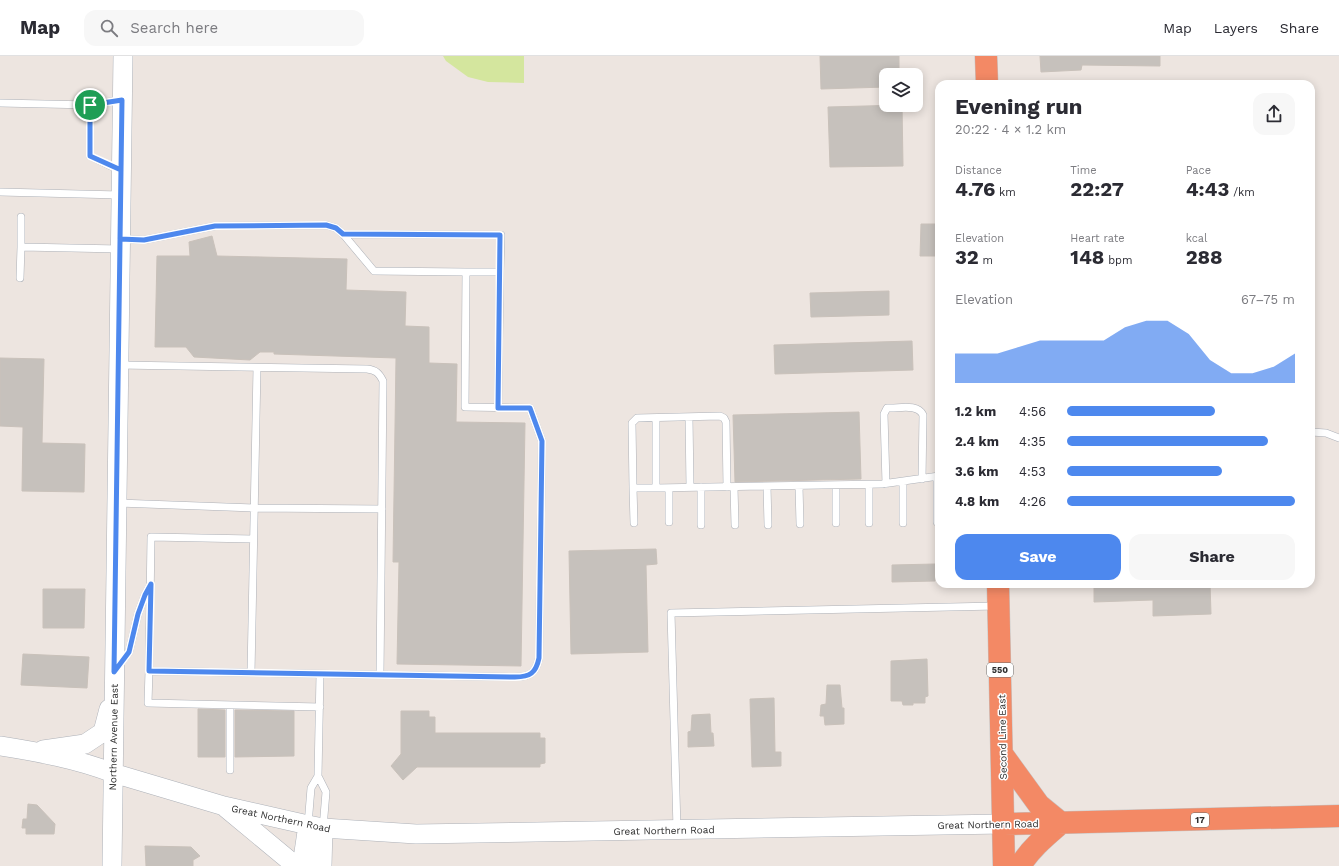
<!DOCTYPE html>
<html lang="en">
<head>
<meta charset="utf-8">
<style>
	:root { --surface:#fff; --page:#f7f7f7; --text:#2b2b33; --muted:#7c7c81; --line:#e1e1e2; --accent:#4d88ee }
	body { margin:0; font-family:"Work Sans",sans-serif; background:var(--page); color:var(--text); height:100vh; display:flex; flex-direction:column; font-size:15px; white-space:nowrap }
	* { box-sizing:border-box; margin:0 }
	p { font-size:13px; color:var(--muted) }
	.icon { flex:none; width:22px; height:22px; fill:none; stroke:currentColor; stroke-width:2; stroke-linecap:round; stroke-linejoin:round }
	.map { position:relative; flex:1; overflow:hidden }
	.drawer { position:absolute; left:935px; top:24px; width:380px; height:508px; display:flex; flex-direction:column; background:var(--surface); border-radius:12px; box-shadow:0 2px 10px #0003 }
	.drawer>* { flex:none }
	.tools { position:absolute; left:879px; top:12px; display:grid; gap:8px }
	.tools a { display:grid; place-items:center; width:44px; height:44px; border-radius:8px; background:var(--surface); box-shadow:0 2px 10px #0003; font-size:20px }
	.pin { position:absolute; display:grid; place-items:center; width:34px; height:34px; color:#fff; margin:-17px; border:2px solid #fff; border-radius:50%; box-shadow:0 1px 4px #0007 }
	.round { display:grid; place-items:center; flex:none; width:42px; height:42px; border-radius:12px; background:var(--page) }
	.head { display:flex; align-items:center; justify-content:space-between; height:68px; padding:0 20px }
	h1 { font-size:22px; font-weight:700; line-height:30px }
	.metrics { display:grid; grid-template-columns:repeat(3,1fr); gap:6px; height:68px; padding:4px 20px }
	.metrics div { display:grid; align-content:center }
	.metrics b { font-size:20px; font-weight:700 }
	.metrics small { font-size:11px; font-weight:400 }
	.metrics p { font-size:11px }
	.chart { height:112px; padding:8px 20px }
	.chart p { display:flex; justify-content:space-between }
	.chart svg { width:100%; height:72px; margin-top:4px; fill:var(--accent); opacity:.7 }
	.primary-button { display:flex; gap:8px; margin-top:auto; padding:8px 20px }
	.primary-button a { flex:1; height:46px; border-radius:12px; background:var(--accent); color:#fff; font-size:16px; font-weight:700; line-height:46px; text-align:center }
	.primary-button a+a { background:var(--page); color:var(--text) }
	ul { padding:0 20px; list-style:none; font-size:13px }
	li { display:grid; grid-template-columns:64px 48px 1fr; align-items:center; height:30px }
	li i { height:10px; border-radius:5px; background:var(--accent) }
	header { display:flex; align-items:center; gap:24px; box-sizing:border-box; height:56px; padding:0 20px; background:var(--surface); border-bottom:1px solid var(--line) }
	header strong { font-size:19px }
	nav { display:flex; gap:22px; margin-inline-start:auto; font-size:14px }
	.search { width:280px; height:36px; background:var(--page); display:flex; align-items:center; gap:10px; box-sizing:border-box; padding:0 14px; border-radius:12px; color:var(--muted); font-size:15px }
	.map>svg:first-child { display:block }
</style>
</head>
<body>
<header>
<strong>Map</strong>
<div class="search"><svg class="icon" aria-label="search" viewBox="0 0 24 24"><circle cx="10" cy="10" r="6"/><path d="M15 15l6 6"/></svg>Search here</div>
<nav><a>Map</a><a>Layers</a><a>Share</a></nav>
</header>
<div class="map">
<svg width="1339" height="810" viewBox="0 0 1339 810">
	<rect width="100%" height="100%" fill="#ede5e0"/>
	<path fill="#d4e69e" d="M443,0H524V27L488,26L468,21L446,5Z"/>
	<path fill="#c6c1bc" stroke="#c9c1ba" d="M820,0H899V19H886V31L821,33Z
		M1040,0H1160V10L1082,9L1081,14L1041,16Z
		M902,49L903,110L830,111L828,51Z
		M921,168H936L935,200H920Z
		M212,180L217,200L347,203L346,234L406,236L405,270L429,271V307L457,308L456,366L525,367L521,610L397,608L399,506H393L396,302L274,298V296H260L250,304L194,301L186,291H155L157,200H190L189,186Z
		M889,235V259L811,261L810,237Z
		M912,285L913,314L775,318L774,289Z
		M0,302L44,303L42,387L85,388L84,436L22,435L23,371L0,370Z
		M859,356L861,423L735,426L733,359Z
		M656,493L657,508L646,509L648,596L571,598L569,495Z
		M935,508V525L892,526V509Z
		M1094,528H1210L1211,558L1153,560V544L1094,546Z
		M43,533H85L84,572H43Z
		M23,598L89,601L87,632L21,629Z
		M927,603L928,640L925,641V647H913V649H903L902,645H891V605Z
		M827,629H840L842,652H844V668L825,669L824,660H820L821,649L826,648Z
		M774,642L775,696H781V710L752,711L750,643Z
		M198,653L225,654V701H198Z
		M235,654L294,655V700L235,701Z
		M401,655H429V661H435V677H540V682H545V707L540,708V711H417L403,724L391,710L401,698Z
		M710,658L711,677H713L714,690L688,691V676L691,675L692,659Z
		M28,748L37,749L55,768L54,778H26V772H22L23,763H27Z
		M145,790L191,791L200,800L193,804V810H146Z"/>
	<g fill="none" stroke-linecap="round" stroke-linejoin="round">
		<g stroke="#adb1b8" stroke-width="8">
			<path id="lane" d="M0,47L90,49L121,44
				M90,49V100L119,114
				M0,136L120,139
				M343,178L501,179L500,216
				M121,183L144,184L215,170L326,169L336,172L343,178L374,215L466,216L465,351L530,352L542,385L539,602C536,617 530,621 515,621L149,615L151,481L253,483
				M21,191V161
				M466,216H500L498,352
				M20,222L21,191L120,193
				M119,309L367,313C376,314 379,317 383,325L380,619
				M689,361L690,431
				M656,362V432
				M1311,376L1326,377L1339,382
				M937,421V466
				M903,426V467
				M886,428L884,358L887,352H891C901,352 918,348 923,359L922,423
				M836,429V467
				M869,429V467
				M767,430L768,469
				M799,430L800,468
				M701,431V469
				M727,431L726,366L724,362L720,360L637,362L632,367L633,432H656L882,428L939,420
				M734,431L735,469
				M633,432L634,467
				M118,447L254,452L382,453
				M669,466V432
				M119,609L129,596L138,558L145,539L150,530
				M149,615L148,647L320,651
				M251,617L257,312
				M320,618L318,720L326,736L323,772
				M230,714V649
				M308,769L311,732L318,720
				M677,773L671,557L997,550"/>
		</g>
		<g stroke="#adb1b8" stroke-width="20">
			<path id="secondary" d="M0,690C38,696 77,703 113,717L224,750L308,769L323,772L416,778L1004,768
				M43,694L85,688L103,676L109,653
				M226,752L296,810
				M112,810L123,0
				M305,810L303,803L308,769
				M322,810L323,772"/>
		</g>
		<g stroke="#c4c4c4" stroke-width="23">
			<path id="highway" d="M986,0L987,28
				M998,528L1004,810
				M1002,698L1039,749L1061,767
				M1004,768L1339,760
				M1020,810C1030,793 1046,780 1061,767"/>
		</g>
		<use href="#lane" stroke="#fff" stroke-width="7"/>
		<use href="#secondary" stroke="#fff" stroke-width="19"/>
		<use href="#highway" stroke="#f38965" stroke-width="22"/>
	</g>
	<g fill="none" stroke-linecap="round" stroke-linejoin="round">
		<g stroke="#fff" stroke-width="8">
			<path id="route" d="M90,49V100L121,114L114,616L129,596L138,558L145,539L151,528L149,615L515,621C530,621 536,617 539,602L542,385L530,352H498L500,179L343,178L336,172L326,169L215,170L144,184L120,183L122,44L90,49"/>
		</g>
		<use href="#route" stroke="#4d88ee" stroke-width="5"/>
	</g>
	<g text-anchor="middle" stroke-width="3" stroke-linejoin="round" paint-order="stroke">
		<g fill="#fff" stroke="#6c6c6c" stroke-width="1">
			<rect x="987" y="607" width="26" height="14" rx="3"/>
			<rect x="1191" y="757" width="18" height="14" rx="3"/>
		</g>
		<g font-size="9" font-weight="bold" fill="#2d2d2d">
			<text x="1000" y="617">550</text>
			<text x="1200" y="767">17</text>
		</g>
		<g font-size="10" fill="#2d2d2d" stroke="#fff">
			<text transform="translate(113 681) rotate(-89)" y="4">Northern Avenue East</text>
			<text transform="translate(1002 681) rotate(-91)" y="4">Second Line East</text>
			<text transform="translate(281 762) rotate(12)" y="4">Great Northern Road</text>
			<text transform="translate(988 768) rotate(-1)" y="4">Great Northern Road</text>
			<text transform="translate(664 774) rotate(-1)" y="4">Great Northern Road</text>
		</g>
	</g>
</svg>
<div class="tools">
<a><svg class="icon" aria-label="layers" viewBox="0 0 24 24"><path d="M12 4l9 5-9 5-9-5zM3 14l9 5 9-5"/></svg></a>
</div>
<div class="pin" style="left:90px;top:49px;background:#1e9e55"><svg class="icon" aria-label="arrive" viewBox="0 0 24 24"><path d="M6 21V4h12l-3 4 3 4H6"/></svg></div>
<section class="drawer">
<div class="head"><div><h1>Evening run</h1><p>20:22 · 4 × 1.2 km</p></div><a class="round"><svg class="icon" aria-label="share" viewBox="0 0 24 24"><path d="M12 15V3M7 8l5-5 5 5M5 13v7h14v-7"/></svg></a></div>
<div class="metrics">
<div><p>Distance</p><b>4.76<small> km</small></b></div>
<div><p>Time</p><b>22:27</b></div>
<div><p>Pace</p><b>4:43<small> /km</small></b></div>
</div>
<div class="metrics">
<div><p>Elevation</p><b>32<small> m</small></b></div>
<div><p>Heart rate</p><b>148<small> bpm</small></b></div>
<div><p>kcal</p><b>288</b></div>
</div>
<div class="chart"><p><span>Elevation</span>67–75 m</p>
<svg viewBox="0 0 160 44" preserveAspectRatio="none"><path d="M0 44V26L10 26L20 26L30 22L40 18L50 18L60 18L70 18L80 10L90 6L100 6L110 14L120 30L130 38L140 38L150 34L160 26V44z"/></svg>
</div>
<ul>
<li><b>1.2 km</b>4:56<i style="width:65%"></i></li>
<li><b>2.4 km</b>4:35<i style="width:88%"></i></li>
<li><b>3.6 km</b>4:53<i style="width:68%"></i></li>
<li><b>4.8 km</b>4:26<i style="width:100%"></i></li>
</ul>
<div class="primary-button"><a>Save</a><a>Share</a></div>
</section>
</div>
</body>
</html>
